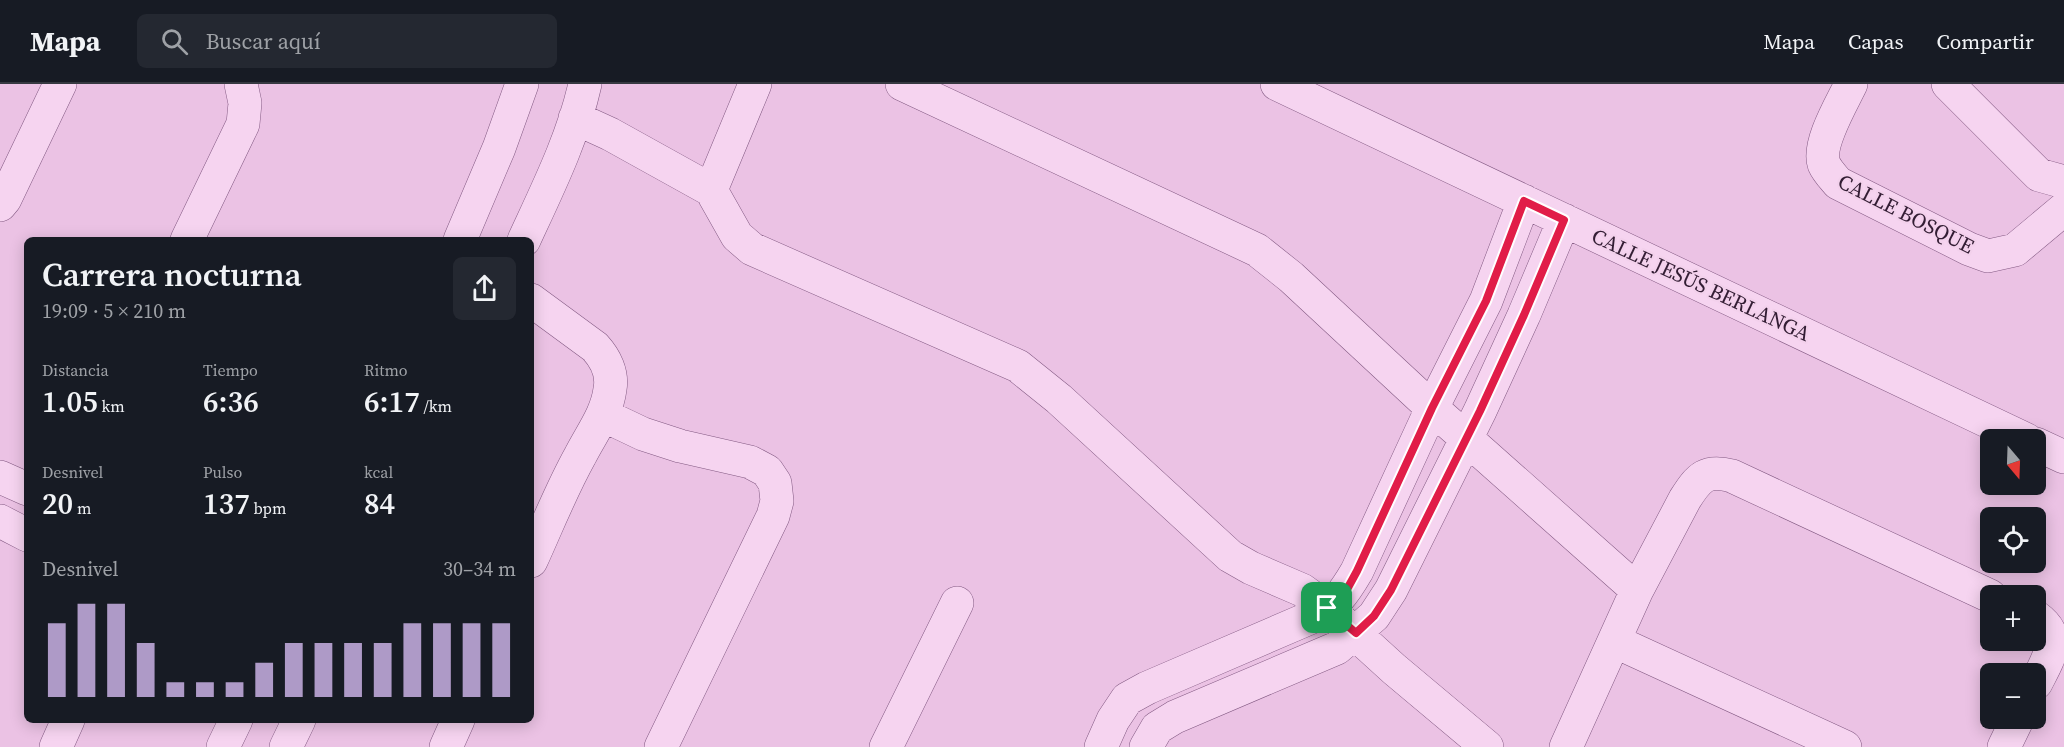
<!DOCTYPE html>
<html lang="es">
<head>
<meta charset="utf-8">
<style>
	:root { --surface:#171b24; --page:#242831; --text:#f1f3f6; --muted:#9ea1a6; --line:#363941; --accent:#ae9ac7 }
	body { margin:0; font-family:"Source Serif 4",serif; background:var(--page); color:var(--text); height:100vh; display:flex; flex-direction:column; font-size:22px; white-space:nowrap }
	* { box-sizing:border-box; margin:0 }
	p { font-size:20px; color:var(--muted) }
	.icon { flex:none; width:33px; height:33px; fill:none; stroke:currentColor; stroke-width:2; stroke-linecap:round; stroke-linejoin:round }
	.map { position:relative; flex:1; overflow:hidden }
	.details { position:absolute; left:24px; top:153px; width:510px; height:486px; display:flex; flex-direction:column; background:var(--surface); border-radius:9px; box-shadow:0 3px 15px #0003 }
	.details>* { flex:none }
	.needle { width:39px; rotate:161deg }
	.controls { position:absolute; left:1980px; top:345px; display:grid; gap:12px }
	.controls a { display:grid; place-items:center; width:66px; height:66px; border-radius:9px; background:var(--surface); box-shadow:0 3px 15px #0003; font-size:30px }
	.pin { position:absolute; display:grid; place-items:center; width:51px; height:51px; color:#fff; margin:-26px; border-radius:12px; box-shadow:0 3px 9px #0006 }
	.round { display:grid; place-items:center; flex:none; width:63px; height:63px; border-radius:9px; background:var(--page) }
	.head { display:flex; align-items:center; justify-content:space-between; height:102px; padding:0 18px }
	h1 { font-size:33px; font-weight:600; line-height:45px }
	.stats { display:grid; grid-template-columns:repeat(3,1fr); gap:9px; height:102px; padding:6px 18px }
	.stats div { display:grid; align-content:center }
	.stats b { font-size:30px; font-weight:600 }
	.stats small { font-size:16px; font-weight:400 }
	.stats p { font-size:16px }
	.chart { height:168px; padding:12px 18px }
	.chart p { display:flex; justify-content:space-between }
	.chart svg { width:100%; height:108px; margin-top:6px; stroke:var(--accent); stroke-width:6 }
	header { display:flex; align-items:center; gap:36px; box-sizing:border-box; height:84px; padding:0 30px; background:var(--surface); border-bottom:2px solid var(--line) }
	header strong { font-size:28px }
	nav { display:flex; gap:33px; margin-inline-start:auto; font-size:21px }
	.search { width:420px; height:54px; background:var(--page); display:flex; align-items:center; gap:15px; box-sizing:border-box; padding:0 21px; border-radius:9px; color:var(--muted); font-size:22px }
	.map>svg:first-child { display:block }
</style>
</head>
<body>
<header>
<strong>Mapa</strong>
<div class="search"><svg class="icon" aria-label="search" viewBox="0 0 24 24"><circle cx="10" cy="10" r="6"/><path d="M15 15l6 6"/></svg>Buscar aquí</div>
<nav><a>Mapa</a><a>Capas</a><a>Compartir</a></nav>
</header>
<div class="map">
<svg width="2064" height="663" viewBox="0 0 2064 663">
	<rect width="100%" height="100%" fill="#ebc2e4"/>
	<g fill="none" stroke-linecap="round" stroke-linejoin="round">
		<g stroke="#835a83" stroke-width="34">
			<path id="minor" d="M902,0L1257,166L1291,193L1432,324L1637,506
				M1277,0L2027,356
				M1851,0C1842,19 1817,60 1824,80C1827,87 1833,93 1838,99L1969,165L1988,172L2015,166L2064,125
				M1948,0L2039,91L2064,98
				M575,34L610,50L711,106L737,152L752,165L1018,282L1059,315L1230,472L1251,484L1302,506L1327,524L1394,585L1487,663
				M711,106L755,0
				M0,121L5,115L60,0
				M187,156L243,40L245,19L241,0
				M460,156L499,64L522,0
				M524,156C547,106 573,54 585,0
				M531,216L595,263C605,274 613,289 610,305C607,330 591,350 580,372C561,406 547,442 531,477
				M603,331L643,350L680,362L750,378L767,387L775,399L777,417L773,432L661,663
				M2036,360L2064,373
				M0,393L27,405
				M0,437L27,451
				M2036,533C2064,553 2048,575 2036,599
				M1614,557L1845,663
				M56,663L68,636
				M223,663L236,636
				M286,663L299,636
				M446,663L458,636
				M886,663L957,519
				M1101,663L1113,636L1127,615L1147,604L1312,533C1337,519 1343,511 1357,487L1432,324L1486,217L1524,117
				M1146,663L1157,644L1175,633L1337,564L1374,532L1391,506L1480,327L1524,231L1564,136
				M1566,663L1637,506L1685,415C1699,393 1706,385 1732,392L1990,512
				M2004,663L2018,634"/>
		</g>
		<use href="#minor" stroke="#f6d4f0" stroke-width="33"/>
	</g>
	<g fill="none" stroke-linecap="round" stroke-linejoin="round">
		<g stroke="#fff" stroke-width="12">
			<path id="route" d="M1524,117L1564,136L1524,231L1480,327L1391,506L1374,532L1356,549L1327,524L1345,509L1357,487L1432,324L1486,217Z"/>
		</g>
		<use href="#route" stroke="#e11d48" stroke-width="8"/>
	</g>
	<g text-anchor="middle" stroke-width="4.5" stroke-linejoin="round" paint-order="stroke">
		<g font-size="21" fill="#331d34" stroke="#f3d1ec">
			<text transform="translate(1906 130) rotate(27)" y="7">CALLE BOSQUE</text>
			<text transform="translate(1701 201) rotate(25)" y="7">CALLE JESÚS BERLANGA</text>
		</g>
	</g>
</svg>
<div class="controls">
<a><svg class="needle" viewBox="-14 -14 28 28"><path d="M0-13l5 13h-10z" fill="#e53935"/><path d="M0 13l5-13h-10z" fill="#9ea1a6"/></svg></a>
<a><svg class="icon" aria-label="locate" viewBox="0 0 24 24"><circle cx="12" cy="12" r="6"/><path d="M12 2v4M12 18v4M2 12h4M18 12h4"/></svg></a>
<a>+</a>
<a>−</a>
</div>
<div class="pin" style="left:1327px;top:524px;background:#1e9e55"><svg class="icon" aria-label="arrive" viewBox="0 0 24 24"><path d="M6 21V4h12l-3 4 3 4H6"/></svg></div>
<section class="details">
<div class="head"><div><h1>Carrera nocturna</h1><p>19:09 · 5 × 210 m</p></div><a class="round"><svg class="icon" aria-label="share" viewBox="0 0 24 24"><path d="M12 15V3M7 8l5-5 5 5M5 13v7h14v-7"/></svg></a></div>
<div class="stats">
<div><p>Distancia</p><b>1.05<small> km</small></b></div>
<div><p>Tiempo</p><b>6:36</b></div>
<div><p>Ritmo</p><b>6:17<small> /km</small></b></div>
</div>
<div class="stats">
<div><p>Desnivel</p><b>20<small> m</small></b></div>
<div><p>Pulso</p><b>137<small> bpm</small></b></div>
<div><p>kcal</p><b>84</b></div>
</div>
<div class="chart"><p><span>Desnivel</span>30–34 m</p>
<svg viewBox="0 0 160 44" preserveAspectRatio="none"><path d="M5 44V14M15 44V6M25 44V6M35 44V22M45 44V38M55 44V38M65 44V38M75 44V30M85 44V22M95 44V22M105 44V22M115 44V22M125 44V14M135 44V14M145 44V14M155 44V14"/></svg>
</div>
</section>
</div>
</body>
</html>
